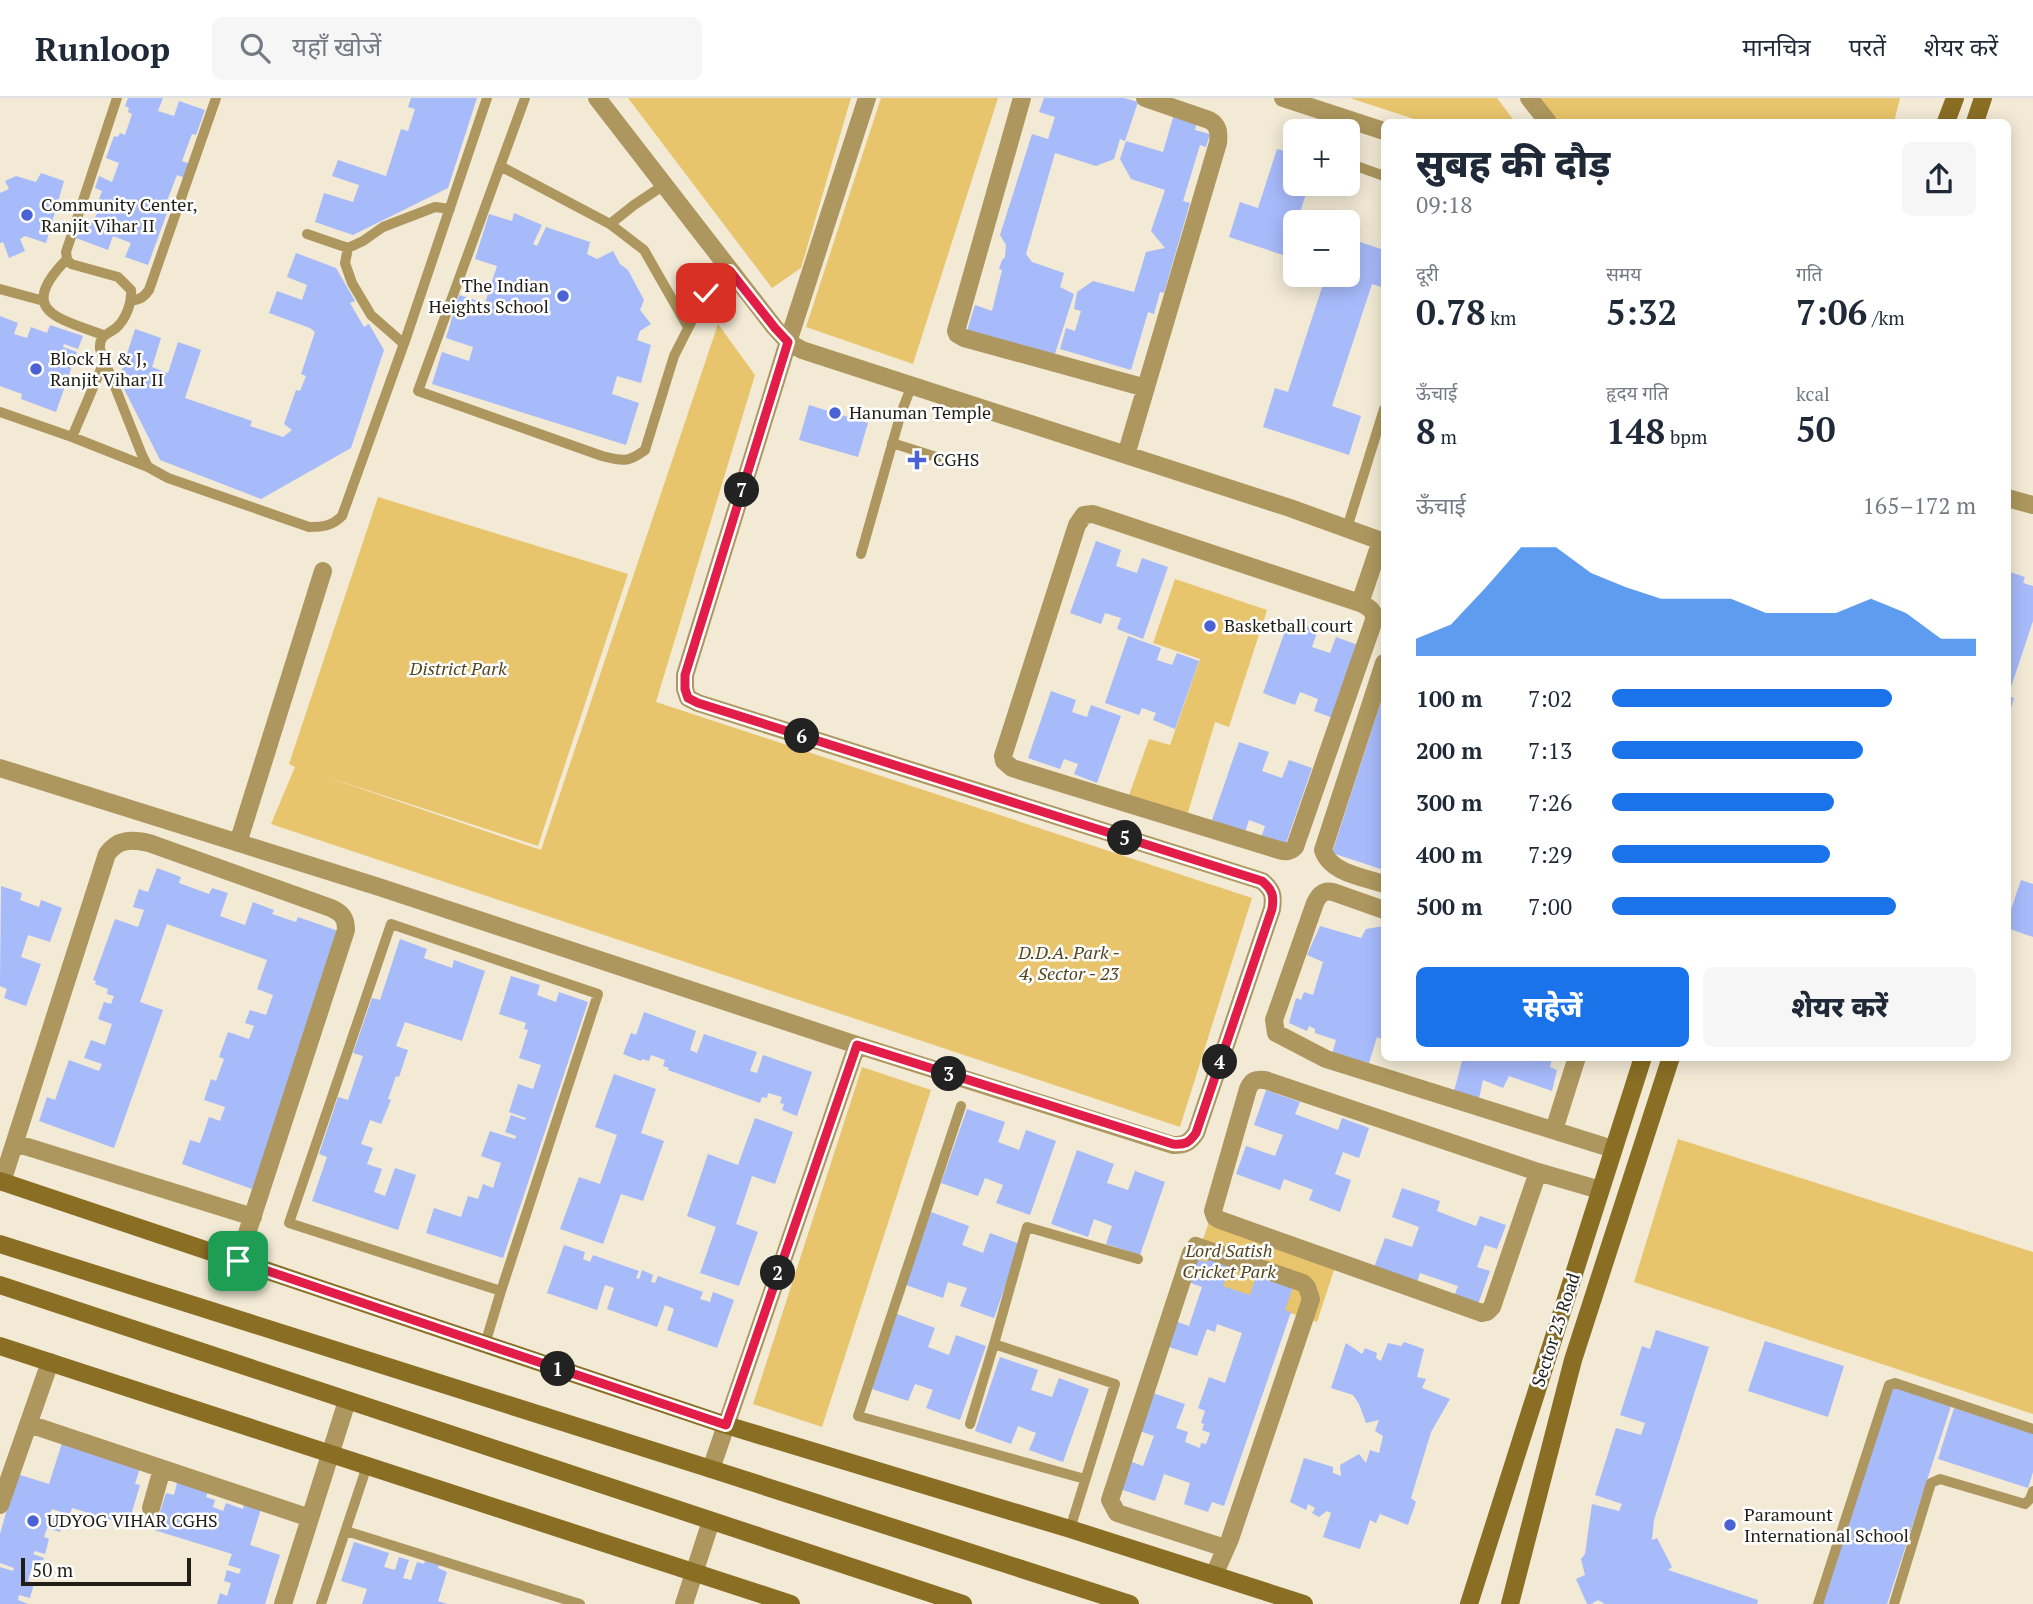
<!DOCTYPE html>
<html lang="hi">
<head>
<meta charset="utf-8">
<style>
	:root { --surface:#fff; --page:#f6f6f7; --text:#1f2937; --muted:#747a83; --line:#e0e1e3; --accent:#1a73e8 }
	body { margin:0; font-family:"PT Serif","Noto Sans Devanagari",serif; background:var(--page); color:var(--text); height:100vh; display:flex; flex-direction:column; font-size:26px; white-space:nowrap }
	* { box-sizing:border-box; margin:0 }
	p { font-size:23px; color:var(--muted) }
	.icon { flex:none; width:38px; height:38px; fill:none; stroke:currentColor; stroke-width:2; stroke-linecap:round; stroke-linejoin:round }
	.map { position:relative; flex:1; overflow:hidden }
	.panel { position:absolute; left:1381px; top:21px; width:630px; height:942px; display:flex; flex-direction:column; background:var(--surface); border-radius:10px; box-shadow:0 4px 18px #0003 }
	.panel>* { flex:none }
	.buttons { position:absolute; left:1283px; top:21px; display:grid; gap:14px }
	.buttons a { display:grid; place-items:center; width:77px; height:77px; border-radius:10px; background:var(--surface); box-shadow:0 4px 18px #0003; font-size:35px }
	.scale { position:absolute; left:21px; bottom:18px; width:170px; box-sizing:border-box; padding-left:7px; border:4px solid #211e17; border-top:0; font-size:19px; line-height:24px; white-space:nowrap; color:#211e17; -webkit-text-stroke:5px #fff; paint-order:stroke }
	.pin { position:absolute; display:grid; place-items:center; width:60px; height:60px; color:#fff; margin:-30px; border-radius:14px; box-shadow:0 4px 10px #0006 }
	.km { position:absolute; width:35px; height:35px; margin:-18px; border-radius:50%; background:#222; color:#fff; font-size:19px; line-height:35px; text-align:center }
	.round { display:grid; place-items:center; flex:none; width:74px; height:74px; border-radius:10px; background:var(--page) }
	.head { display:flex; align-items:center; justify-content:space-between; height:119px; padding:0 35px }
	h1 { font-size:38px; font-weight:800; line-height:52px }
	.figures { display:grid; grid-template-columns:repeat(3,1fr); gap:10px; height:119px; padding:7px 35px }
	.figures div { display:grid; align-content:center }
	.figures b { font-size:35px; font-weight:800 }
	.figures small { font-size:19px; font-weight:400 }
	.figures p { font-size:19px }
	.chart { height:196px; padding:14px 35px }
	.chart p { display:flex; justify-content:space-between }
	.chart svg { width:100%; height:126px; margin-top:7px; fill:var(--accent); opacity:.7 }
	.cta { display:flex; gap:14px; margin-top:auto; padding:14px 35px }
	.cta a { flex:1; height:80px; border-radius:10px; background:var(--accent); color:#fff; font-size:28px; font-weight:800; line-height:80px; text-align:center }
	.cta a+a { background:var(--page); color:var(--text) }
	ul { padding:0 35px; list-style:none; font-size:23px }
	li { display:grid; grid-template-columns:112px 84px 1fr; align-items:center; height:52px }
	li i { height:18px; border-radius:9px; background:var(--accent) }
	header { display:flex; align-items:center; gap:42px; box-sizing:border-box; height:98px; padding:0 35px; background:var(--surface); border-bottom:2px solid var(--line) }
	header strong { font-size:33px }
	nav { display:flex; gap:38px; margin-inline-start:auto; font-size:24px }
	.search { width:490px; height:63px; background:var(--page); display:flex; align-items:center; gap:18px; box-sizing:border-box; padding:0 24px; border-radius:10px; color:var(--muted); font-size:26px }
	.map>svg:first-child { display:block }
</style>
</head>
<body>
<header>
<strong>Runloop</strong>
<div class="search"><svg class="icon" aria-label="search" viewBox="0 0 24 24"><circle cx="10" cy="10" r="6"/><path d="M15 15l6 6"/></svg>यहाँ खोजें</div>
<nav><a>मानचित्र</a><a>परतें</a><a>शेयर करें</a></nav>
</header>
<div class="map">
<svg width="2033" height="1506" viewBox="0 0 2033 1506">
	<rect width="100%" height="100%" fill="#f2ead5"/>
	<path fill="#e8c56c" d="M628,0H851L801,170L772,190Z
		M881,0H998L913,266L806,229Z
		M1350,0H1497L1515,24H1423Z
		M1535,0H1900L1894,24H1558Z
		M718,226L755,277L656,604L1252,800L1180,1029L271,726L295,669L289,666L378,399L628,476L538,748L321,677L541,752Z
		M1175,481L1267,512L1229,629L1215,624L1186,721L1128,700L1149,641L1170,647L1200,561L1153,545Z
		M862,969L931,992L822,1329L753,1306Z
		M1678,1041L2033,1154V1316L1634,1184Z
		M1209,1124L1335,1169L1317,1224L1189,1182Z"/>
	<path fill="#a7bafa" d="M128,0H163L158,13L174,18L179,3L205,12L196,37L192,36L182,63L190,66L185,80L177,77L167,103L171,104L148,167L125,159L131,145L113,138L108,152L76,140L82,124L90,126L92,119L95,120L102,102L99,101L102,93L95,90L99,78L112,84L119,65L106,60L114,38L118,39L120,35L125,37L132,16L128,14L129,10L125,8Z
		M411,0H477L448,90L353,137L315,124L324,95L353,104L359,87L332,78L338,62L386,78L401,31L408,33L415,11L408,9Z
		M1044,0H1124L1138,4L1125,43L1120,41L1114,61L1096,68L1055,55L1026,156L1032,164L1064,175L1060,189L1074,196L1053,262L967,233L975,207L992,213L1002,172L999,171L1002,162L1005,159L1006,147L1000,137L1032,36L1048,41L1055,19L1039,14Z
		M1174,16L1197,23L1195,32L1210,36L1206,49L1200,47L1183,103L1190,105L1164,195L1160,194L1154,216L1148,214L1131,272L1060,251L1066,230L1075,233L1081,213L1074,211L1077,194L1093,183L1134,194L1146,154L1165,150L1151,133L1165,92L1131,81L1120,61L1126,43L1163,54Z
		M1277,51L1295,56V86H1309L1297,124H1295V161L1229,139L1240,104L1258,110Z
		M41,75L64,83L46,145L25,138L20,141L25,153L9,160L3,144L0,145V95L9,91L5,83L16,78L36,84Z
		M514,115L542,127L533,146L537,148L546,129L590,144L587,156L597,161L613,153L620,166L628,172L644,202L640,212L651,226L640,233L637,242L651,247L641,285L617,278L612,296L639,305L626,347L432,286L442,254L469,263L473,249L446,240L459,197L485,205L497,168L475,161L489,116L512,123Z
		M1348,140L1384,152V190L1372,186L1332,308L1361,318L1349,357L1263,329L1275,290L1288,294L1326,177H1348Z
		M296,155L336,170L355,203L350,205L364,229L369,226L384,252L351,350L261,401L160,362L119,281L135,231L161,240L152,269L168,275L178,244L201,252L185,300L252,323L250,328L283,339L292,332L284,326L296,292L300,293L306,278L301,276L315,234L310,230L269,215L277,193L302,202L307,187L287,179Z
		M0,218L18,225L14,236L27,240L31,229L47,235L50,227L83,238L78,251L64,246L63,249L77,254L56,314L21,301L22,296L0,288Z
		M809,307L868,325L858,359L799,342Z
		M1096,443L1121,452L1116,468L1137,475L1142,460L1168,469L1143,541L1117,531L1121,520L1105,515L1101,526L1070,515Z
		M2007,473L2025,479L2023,485L2033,488V523L2008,598L2014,600L2008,620Z
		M1289,522L1318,532L1312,549L1330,555L1336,539L1358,547L1333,620L1314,613L1318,601L1300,594L1295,607L1263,595Z
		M1128,538L1161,550L1157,562L1172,567L1177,555L1199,563L1175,631L1153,622L1156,615L1142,610L1139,617L1105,605Z
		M1051,593L1076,602L1072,614L1087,619L1091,607L1121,618L1097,685L1074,676L1078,666L1064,661L1060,671L1028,660Z
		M1384,594V772L1332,755Z
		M1239,644L1269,654L1262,673L1282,680L1289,662L1312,670L1285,748L1261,740L1265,728L1249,722L1245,734L1212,722Z
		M157,770L181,779L179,785L209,796L212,790L228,795L220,818L245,827L253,804L274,812L272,816L296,824L298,819L341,834L252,1091L182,1066L190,1042L200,1045L209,1019L220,1023L225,1009L204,1002L211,981L216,983L224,961L219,959L228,934L249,941L254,928L245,925L250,912L266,917L273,897L257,891L267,862L167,826L140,904L163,912L114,1050L39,1023L47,999L55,1002L69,962L99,973L102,966L84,960L91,942L105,947L112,926L98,921L104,904L111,906L114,898L107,896L108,891L95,886L96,883L93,882L115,821L138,829L144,812L133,809L139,791L148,794Z
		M2021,782L2033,786V839L2007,830V823Z
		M1,788L22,795L20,802L39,809L41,802L62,810L50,844L28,837L21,859L41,866L26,908L4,900L7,891L0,888Z
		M1320,828L1361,840L1366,831L1384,828V877L1381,886L1384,887V942L1377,939L1369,965L1362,963L1361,969L1331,960L1336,942L1315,935V931L1309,928L1307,933L1289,925L1296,900L1301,902L1304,894L1313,897L1323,864L1307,857Z
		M400,841L427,851L424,860L452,870L454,862L485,873L462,943L405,924L396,948L408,952L399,979L396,978L388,1001L391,1002L381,1026L370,1022L361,1046L373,1050L367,1066L382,1071L374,1094L385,1098L395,1070L416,1077L398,1132L312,1103L327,1059L319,1056L338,999L348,1002L363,958L353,955L372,900L380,902Z
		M511,878L540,887L537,897L556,904L559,894L588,904L503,1160L426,1135L434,1110L461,1119L468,1098L478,1101L483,1086L493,1090L501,1065L481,1058L490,1033L515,1041L516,1038L505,1034L511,1017L525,1022L526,1020L509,1014L518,986L533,991L541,967L519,960L528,932L524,931L526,925L499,916Z
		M644,914L696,933L690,952L697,955L704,936L757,954L750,973L757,975L763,957L812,974L797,1018L782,1012L784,1006L780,1005L782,999L768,995L767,1000L762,999L760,1005L668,972L669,970L663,968L665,962L651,957L649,963L642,961L641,963L623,956L631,935L636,937Z
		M1463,959L1552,960L1550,969L1557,972L1552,993L1509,978L1503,990L1483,982L1478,1005L1453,997Z
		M614,976L656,991L641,1035L664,1043L643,1103L621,1096L603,1146L560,1131L579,1079L600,1086L617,1037L595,1029Z
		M1266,992L1300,1004L1295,1016L1338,1032L1342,1020L1369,1030L1359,1060L1343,1054L1335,1076L1351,1082L1340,1114L1309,1102L1313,1092L1284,1081L1280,1092L1236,1076L1246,1048L1275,1058L1283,1037L1254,1027Z
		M967,1011L1005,1024L998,1044L1019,1052L1026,1032L1056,1043L1030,1117L996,1105L1003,1087L985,1080L978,1098L941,1085Z
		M755,1020L793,1034L775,1086L752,1078L736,1126L758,1134L739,1188L700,1175L716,1129L687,1118L708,1056L738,1067Z
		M1077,1052L1114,1066L1107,1085L1128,1092L1135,1073L1165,1084L1140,1157L1106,1146L1112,1128L1094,1121L1088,1139L1051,1126Z
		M1402,1090L1440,1103L1437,1113L1476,1128L1480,1118L1506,1127L1497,1151L1485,1147L1477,1169L1490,1173L1477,1209L1453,1201L1458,1188L1420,1175L1416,1187L1373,1172L1385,1140L1412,1149L1419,1129L1392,1119Z
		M931,1114L969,1128L962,1147L983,1155L990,1135L1020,1146L994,1220L960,1208L967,1190L948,1184L943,1200L906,1187Z
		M564,1147L585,1154L583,1161L590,1164L593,1157L639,1173L636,1180L639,1181L642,1172L653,1177L651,1184L655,1185L658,1178L703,1194L700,1201L710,1204L713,1194L734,1202L717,1250L667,1232L674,1211L665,1207L657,1229L607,1211L614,1190L605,1187L597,1212L547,1195Z
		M1210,1156L1232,1164L1223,1188L1250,1197L1258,1173L1294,1186L1285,1212L1291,1214L1224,1408L1212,1404L1208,1414L1184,1406L1190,1385L1164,1376L1155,1403L1117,1390L1127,1362L1143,1368L1154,1338L1137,1332L1150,1294L1185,1306L1176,1330L1188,1334L1185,1344L1200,1350L1201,1345L1206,1346L1210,1335L1202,1332L1204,1326L1201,1325L1205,1313L1198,1310L1209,1279L1225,1285L1242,1235L1217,1226L1215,1234L1207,1231L1197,1258L1166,1248L1175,1223L1189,1228L1202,1189L1188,1184L1196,1161L1207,1164Z
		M897,1216L935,1230L928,1249L949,1257L956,1237L986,1248L960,1322L926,1310L933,1292L915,1286L908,1303L872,1291Z
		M1656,1232L1709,1249L1654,1422L1652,1442L1657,1440L1672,1469L1668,1472L1758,1502L1757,1506H1605L1598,1502L1591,1506H1587L1576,1481L1585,1477L1581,1461L1585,1456L1592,1406L1619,1413L1622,1406L1595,1397L1616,1330L1641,1337L1645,1325L1620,1317L1642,1248L1650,1251Z
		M1765,1243L1844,1268L1828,1319L1748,1293Z
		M1404,1244L1424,1251L1417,1279L1426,1281L1422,1290L1450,1301L1431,1334L1411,1400L1416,1404L1408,1427L1380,1416L1376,1425L1370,1422L1360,1451L1323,1439L1331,1415L1327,1413L1319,1419L1312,1415L1315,1410L1308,1406L1306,1412L1290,1404L1304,1360L1333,1369V1375L1341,1378L1340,1367L1359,1356L1366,1365L1370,1352L1379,1355L1383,1338L1375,1333L1379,1322L1366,1325L1359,1306L1353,1297L1331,1290L1346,1245L1362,1256L1365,1250L1377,1255L1376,1260L1381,1263L1388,1245L1401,1248Z
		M1000,1259L1038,1272L1031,1292L1052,1299L1059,1280L1089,1291L1063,1364L1029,1352L1036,1335L1018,1328L1011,1346L975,1333Z
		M1893,1288L1951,1308L1887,1506H1822Z
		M1954,1310L2033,1335V1374L2028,1390L1938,1361Z
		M62,1345L140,1370L135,1386L140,1387L128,1427L72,1410L70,1417L52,1411L50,1415L64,1420L60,1434L47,1430L44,1439L49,1441L45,1456L35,1453L33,1456L44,1460L40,1471L38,1470L37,1474L31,1472L28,1483L34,1485L30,1500L19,1497L18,1502L28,1506H0V1469L13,1473L14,1470L0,1465V1436L17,1376L49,1386Z
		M178,1381L209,1390L206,1399L215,1402L213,1409L223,1413L226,1405L243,1411L244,1406L261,1411L250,1447L280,1457L265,1506H217L220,1495L227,1498L231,1485L224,1483L227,1472L239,1476L241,1471L228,1467L232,1456L154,1432L166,1395L174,1397Z
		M354,1444L389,1455L384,1469L395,1472L399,1459L409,1462L403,1480L411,1482L417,1464L424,1466L425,1463L439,1467L438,1470L447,1474L438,1503L447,1506H362L367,1491L341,1483Z"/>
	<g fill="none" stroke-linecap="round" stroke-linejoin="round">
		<path stroke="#ad975e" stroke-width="10" d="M117,0L66,154L67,161L71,166L118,179L131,192C132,205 126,221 116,230C107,237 99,237 100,251L142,357L148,369L168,380L309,429C323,429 332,428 342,418L406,240L487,0
			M525,0L418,293L602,358C622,363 628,365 645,352L674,258L706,195L730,173
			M1289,43L1295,46
			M1348,65L1384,78
			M500,68L610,126L644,152L688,229
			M610,126L634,107L664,87
			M307,136L348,150L363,143L383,129L435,109L450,111
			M348,150L345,165L352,185L371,217L404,246
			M67,161C16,213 57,220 103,237
			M0,191L44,203
			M132,202C140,202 144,199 149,192L216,0
			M0,314L72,339L148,369
			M72,339L104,264
			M892,345L946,362
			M1347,430L1384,311
			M861,456L901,315L912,287
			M961,1008L858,1318L1085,1381
			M485,1246L501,1193L289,1125L391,826L598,896L501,1193
			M970,1326L994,1246
			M1070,1431L1115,1286L994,1246L1027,1129L1138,1161
			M346,1433L580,1506
			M321,1506L367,1368
			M1818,1506L1889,1287L1895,1285L2033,1331
			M1894,1506L1931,1385L1940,1381L2025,1406L2030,1401L2033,1393"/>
		<path stroke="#ad975e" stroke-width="18" d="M597,0L775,230L788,244L802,252L1290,410L1384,444
			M1022,0L956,233L957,236L964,240L1146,290
			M1283,0L1384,33
			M1529,0L1548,24
			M1126,357L1218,45C1219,35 1219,27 1209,22L1145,0
			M2007,400L2033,407
			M1093,416L1360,505C1368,509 1375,512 1374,522L1295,749C1290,754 1286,754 1279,752L1012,670L1004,663L1003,658L1077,427L1084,417Z
			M1360,505L1381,443
			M1384,565L1323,752C1330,775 1363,779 1384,786
			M0,670L379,789L857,947L1173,1047C1185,1047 1189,1045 1196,1035L1272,811C1274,798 1273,792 1262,783L698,605L688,600L685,591V577L788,244L867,0
			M238,745L323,473
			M1384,812L1333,794C1323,792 1319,797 1315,805L1274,922L1276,935L1326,961L1613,1051
			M1554,1032L1577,959
			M15,1045L253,1119
			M1538,1074L1492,1209L1487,1214L1482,1215L1220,1122L1215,1119L1213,1113L1248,991C1252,982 1256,981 1265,982L1538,1074L1600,1092
			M2,1084L107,756C118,741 131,741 149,745L331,810C342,815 346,820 346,832L238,1163
			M29,1326L310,1420
			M711,1371L857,947
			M0,1407L50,1264
			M151,1410L162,1371
			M1214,1477L1230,1441L1311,1201L1307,1189L1303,1185L1196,1148L1191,1155L1110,1402L1117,1415L1225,1450
			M283,1506L347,1303
			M684,1506L711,1423"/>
		<path stroke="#896e24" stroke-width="18" d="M1946,24L1955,0
			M1975,24L1983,0
			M0,1083L726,1327L1070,1431L1304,1506
			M0,1146L711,1371L1130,1506
			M0,1187L963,1506
			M0,1248L791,1506
			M1469,1506L1643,959
			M1510,1506L1573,1262L1671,959"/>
	</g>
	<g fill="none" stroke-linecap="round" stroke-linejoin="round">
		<g stroke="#fff" stroke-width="14">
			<path id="route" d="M238,1163L726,1327L857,947L1173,1046C1185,1047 1189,1045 1196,1035L1272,811C1274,798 1273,792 1262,783L698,605L688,600L685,591V577L788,244L775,230L730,173L706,195"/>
		</g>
		<use href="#route" stroke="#e11d48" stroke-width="9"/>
	</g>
	<g fill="#4b62d6" stroke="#fff" stroke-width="2.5">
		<circle cx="27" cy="117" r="7"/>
		<circle cx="563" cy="198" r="7"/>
		<circle cx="36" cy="271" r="7"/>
		<circle cx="835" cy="315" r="7"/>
		<path d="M913.5 351.5h7v7h7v7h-7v7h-7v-7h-7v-7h7z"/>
		<circle cx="1210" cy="528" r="7"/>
		<circle cx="33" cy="1423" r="7"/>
		<circle cx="1730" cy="1427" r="7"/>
	</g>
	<g text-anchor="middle" stroke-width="5" stroke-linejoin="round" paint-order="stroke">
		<g font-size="18" fill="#211e17" stroke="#fff" text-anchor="start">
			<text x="41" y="113">Community Center,<tspan x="41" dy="21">Ranjit Vihar II</tspan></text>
			<text x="549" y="194" text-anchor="end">The Indian<tspan x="549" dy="21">Heights School</tspan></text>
			<text x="50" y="267">Block H &amp; J,<tspan x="50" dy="21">Ranjit Vihar II</tspan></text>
			<text x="849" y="321">Hanuman Temple</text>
			<text x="933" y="368">CGHS</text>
			<text x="1224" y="534">Basketball court</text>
			<text x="1744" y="1423">Paramount<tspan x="1744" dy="21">International School</tspan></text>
			<text x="47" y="1429">UDYOG VIHAR CGHS</text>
		</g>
		<g font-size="18" font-style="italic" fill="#554620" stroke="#fff">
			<text x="458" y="577">District Park</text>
			<text x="1069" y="861">D.D.A. Park -<tspan x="1069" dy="21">4, Sector - 23</tspan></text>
			<text x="1229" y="1159">Lord Satish<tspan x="1229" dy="21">Cricket Park</tspan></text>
		</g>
		<g font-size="18" fill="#211e17" stroke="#fff">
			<text transform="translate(1556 1232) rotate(-72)" y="6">Sector 23 Road</text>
		</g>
	</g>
</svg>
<div class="buttons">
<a>+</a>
<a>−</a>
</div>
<div class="scale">50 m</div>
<div class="pin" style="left:238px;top:1163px;background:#1e9e55"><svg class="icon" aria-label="arrive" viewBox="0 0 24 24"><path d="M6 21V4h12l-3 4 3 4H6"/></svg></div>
<div class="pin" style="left:706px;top:195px;background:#d93025"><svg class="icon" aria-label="check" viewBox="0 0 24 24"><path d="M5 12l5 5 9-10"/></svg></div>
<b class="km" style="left:558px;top:1271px">1</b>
<b class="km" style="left:778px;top:1175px">2</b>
<b class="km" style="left:949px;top:976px">3</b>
<b class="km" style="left:1220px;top:964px">4</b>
<b class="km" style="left:1125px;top:740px">5</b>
<b class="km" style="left:802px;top:638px">6</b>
<b class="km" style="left:742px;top:392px">7</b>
<section class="panel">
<div class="head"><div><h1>सुबह की दौड़</h1><p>09:18</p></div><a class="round"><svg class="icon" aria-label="share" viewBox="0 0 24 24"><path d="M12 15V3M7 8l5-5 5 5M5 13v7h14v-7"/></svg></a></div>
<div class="figures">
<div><p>दूरी</p><b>0.78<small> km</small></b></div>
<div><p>समय</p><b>5:32</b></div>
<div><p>गति</p><b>7:06<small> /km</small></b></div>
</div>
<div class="figures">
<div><p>ऊँचाई</p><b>8<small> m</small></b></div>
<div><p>हृदय गति</p><b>148<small> bpm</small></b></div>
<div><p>kcal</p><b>50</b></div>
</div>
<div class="chart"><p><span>ऊँचाई</span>165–172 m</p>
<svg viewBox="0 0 160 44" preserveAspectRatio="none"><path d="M0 44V38L10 33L20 20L30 6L40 6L50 15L60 20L70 24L80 24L90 24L100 29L110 29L120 29L130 24L140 29L150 38L160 38V44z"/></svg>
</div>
<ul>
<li><b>100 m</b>7:02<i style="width:77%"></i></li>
<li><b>200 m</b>7:13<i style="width:69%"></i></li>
<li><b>300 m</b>7:26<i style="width:61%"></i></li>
<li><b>400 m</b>7:29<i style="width:60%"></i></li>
<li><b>500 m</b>7:00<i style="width:78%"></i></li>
</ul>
<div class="cta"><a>सहेजें</a><a>शेयर करें</a></div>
</section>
</div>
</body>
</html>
